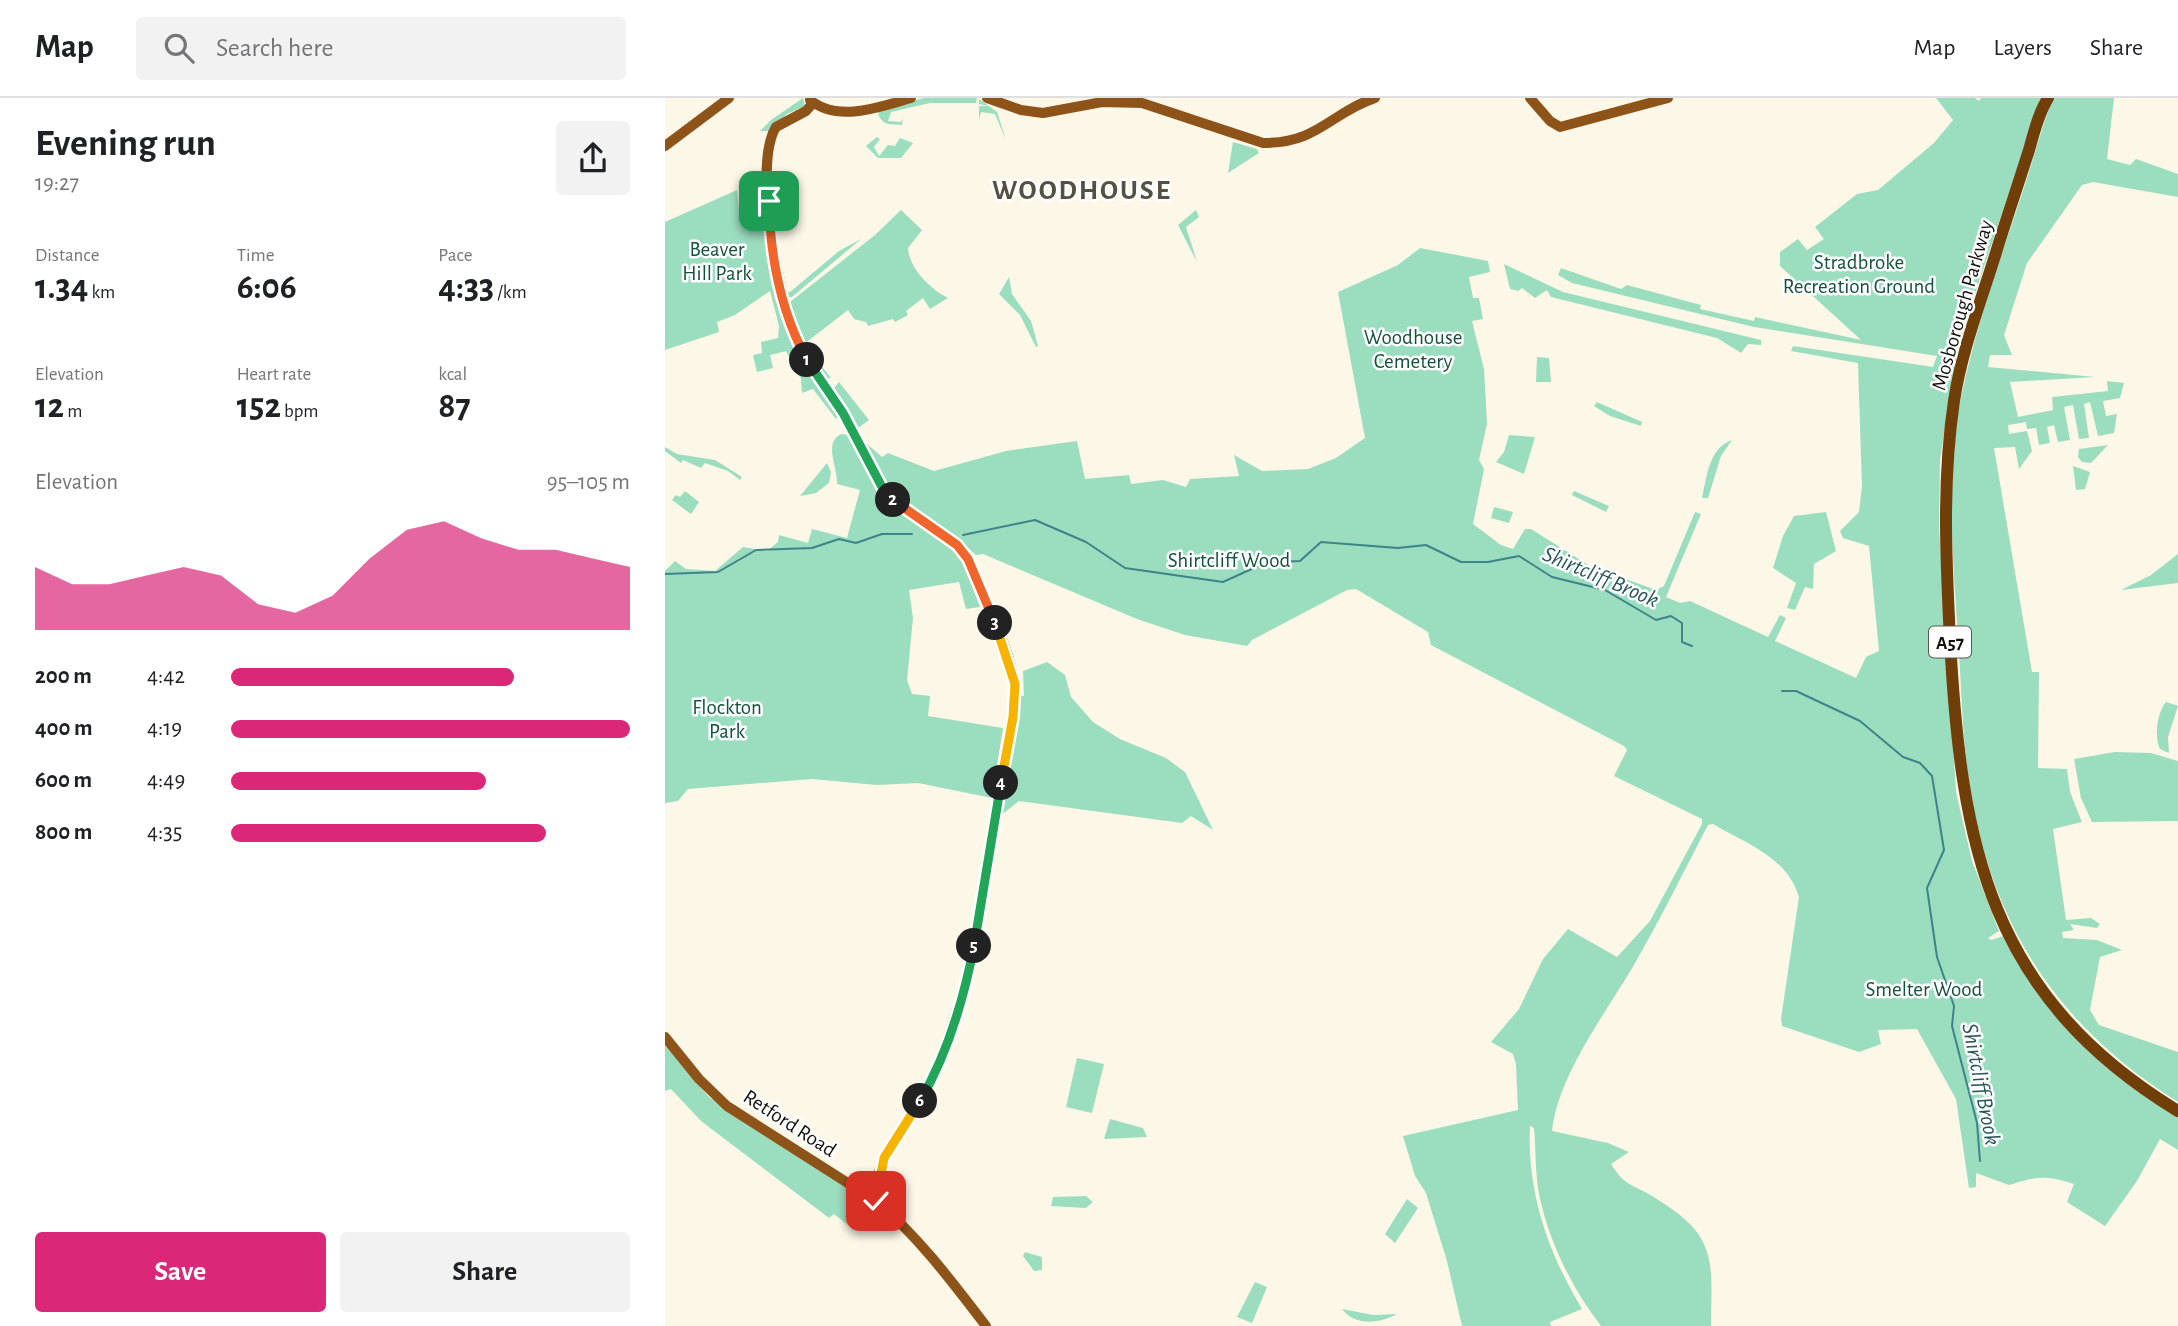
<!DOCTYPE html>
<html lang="en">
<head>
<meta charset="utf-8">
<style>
	:root { --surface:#fff; --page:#f2f2f2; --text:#202124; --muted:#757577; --line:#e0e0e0; --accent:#db2777 }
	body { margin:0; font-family:"Alegreya Sans",sans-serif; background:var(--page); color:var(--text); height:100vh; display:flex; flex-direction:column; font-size:26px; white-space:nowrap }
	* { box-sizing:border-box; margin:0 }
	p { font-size:23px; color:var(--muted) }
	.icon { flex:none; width:38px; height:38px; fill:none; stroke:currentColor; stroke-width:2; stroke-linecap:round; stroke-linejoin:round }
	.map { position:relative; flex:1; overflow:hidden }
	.side { display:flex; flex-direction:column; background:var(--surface); width:665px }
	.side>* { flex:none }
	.pin { position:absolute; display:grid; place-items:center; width:60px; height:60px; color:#fff; margin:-30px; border-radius:14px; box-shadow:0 4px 10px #0006 }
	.km { position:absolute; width:35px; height:35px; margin:-18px; border-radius:50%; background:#222; color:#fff; font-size:19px; line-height:35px; text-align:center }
	.round { display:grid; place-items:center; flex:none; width:74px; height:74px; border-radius:7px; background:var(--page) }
	.overview { display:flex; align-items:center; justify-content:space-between; height:119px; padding:0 35px }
	h1 { font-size:38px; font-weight:600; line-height:52px }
	.figures { display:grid; grid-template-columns:repeat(3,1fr); gap:10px; height:119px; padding:7px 35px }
	.figures div { display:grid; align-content:center }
	.figures b { font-size:35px; font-weight:600 }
	.figures small { font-size:19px; font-weight:400 }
	.figures p { font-size:19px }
	.chart { height:196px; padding:14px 35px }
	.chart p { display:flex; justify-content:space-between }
	.chart svg { width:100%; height:126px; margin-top:7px; fill:var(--accent); opacity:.7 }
	.primary-button { display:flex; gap:14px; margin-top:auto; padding:14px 35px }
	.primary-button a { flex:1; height:80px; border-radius:7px; background:var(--accent); color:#fff; font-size:28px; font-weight:600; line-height:80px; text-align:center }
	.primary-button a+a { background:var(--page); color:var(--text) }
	ul { padding:0 35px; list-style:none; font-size:23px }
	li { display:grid; grid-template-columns:112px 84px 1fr; align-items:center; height:52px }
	li i { height:18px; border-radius:9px; background:var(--accent) }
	header { display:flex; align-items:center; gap:42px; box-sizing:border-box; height:98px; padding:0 35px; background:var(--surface); border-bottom:2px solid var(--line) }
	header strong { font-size:33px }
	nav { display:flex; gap:38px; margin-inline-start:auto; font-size:24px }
	.search { width:490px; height:63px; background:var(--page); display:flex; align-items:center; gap:18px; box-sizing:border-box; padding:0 24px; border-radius:7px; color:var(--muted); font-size:26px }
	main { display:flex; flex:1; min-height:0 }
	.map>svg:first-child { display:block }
</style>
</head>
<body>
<header>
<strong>Map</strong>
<div class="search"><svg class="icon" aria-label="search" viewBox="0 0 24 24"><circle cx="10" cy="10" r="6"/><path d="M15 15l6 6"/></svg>Search here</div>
<nav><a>Map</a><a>Layers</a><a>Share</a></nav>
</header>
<main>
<section class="side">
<div class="overview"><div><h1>Evening run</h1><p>19:27</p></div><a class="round"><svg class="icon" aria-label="share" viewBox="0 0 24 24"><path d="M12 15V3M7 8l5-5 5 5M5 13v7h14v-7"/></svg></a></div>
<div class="figures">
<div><p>Distance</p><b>1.34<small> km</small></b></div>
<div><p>Time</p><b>6:06</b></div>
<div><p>Pace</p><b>4:33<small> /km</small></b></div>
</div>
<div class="figures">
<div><p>Elevation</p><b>12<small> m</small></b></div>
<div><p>Heart rate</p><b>152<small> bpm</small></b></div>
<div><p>kcal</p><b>87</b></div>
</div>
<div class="chart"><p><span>Elevation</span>95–105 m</p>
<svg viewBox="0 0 160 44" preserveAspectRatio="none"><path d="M0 44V22L10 28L20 28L30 25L40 22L50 25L60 35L70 38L80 32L90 19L100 9L110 6L120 12L130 16L140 16L150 19L160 22V44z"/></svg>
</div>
<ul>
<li><b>200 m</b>4:42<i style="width:71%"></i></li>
<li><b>400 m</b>4:19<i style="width:100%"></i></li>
<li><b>600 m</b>4:49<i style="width:64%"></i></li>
<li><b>800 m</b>4:35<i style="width:79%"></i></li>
</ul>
<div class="primary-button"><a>Save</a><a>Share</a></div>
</section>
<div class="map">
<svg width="1513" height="1228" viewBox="0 0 1513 1228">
	<rect width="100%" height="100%" fill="#fcf7e7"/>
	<path fill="#9bddbf" d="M138,0L140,8L122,16L104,33H95L106,22Z
		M259,0H312L311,5H265L226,14L223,23L236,24L238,20L237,27C225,26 217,28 213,15L216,11Z
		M1271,0H1310L1314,3L1316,0H1376L1294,243L1275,361L1274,429L1291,694L1307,763L1334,833L1323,840L1326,842L1338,838C1387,924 1430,965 1513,1019V1052L1495,1041L1472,1083L1440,1128L1402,1104L1409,1086C1381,1077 1372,1078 1344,1087L1311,1075V1089L1304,1090L1291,1001L1252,931L1213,932L1216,946L1194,954L1117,928L1116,921L1134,799C1121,758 1083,747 1048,726L1043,727C1019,773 996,820 970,865C942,914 893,976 887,1033L943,1045L964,1054L946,1066C961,1089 965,1085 987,1098C1052,1137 1047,1158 1046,1228H936C907,1190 886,1148 875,1101C870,1078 871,1053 869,1030L865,1028C862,1095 883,1154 917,1211L885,1224L886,1228H797L782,1163L761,1095L750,1078L738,1038L853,1012L851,966L848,956L826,944L854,911L878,861L903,831L952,859L985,823L1037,726V721L949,678L962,652L959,648L766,547L763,534L691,491L682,492L587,542L582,548L520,537L472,521L318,456L311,457L282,432L227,396L201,345L217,359L223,355L269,373L341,353L412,343L420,381L464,377L466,386L498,382L521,389L525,381L574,378L569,357L597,373L643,371L671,360L700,340L673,194L733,167L755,150L823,163L825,174L804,179L808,200H814L818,221L807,223L819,271L822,326L814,362L819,371L808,426L836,447L848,451L860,431H866L925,468L991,492L999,488L1030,414L1036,416L1001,499L1015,505L1025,503L1103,539L1115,517L1121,520L1110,543L1191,580L1201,559L1214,553L1204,448L1178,440L1175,433L1194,414L1197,388L1193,265L1126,253L1128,248L1268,269L1272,258L1089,229L907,185L893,177L896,170L956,191L962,187L1036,207L1035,211L1089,223L1090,219L1196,242L1115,168V154L1133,141L1142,152L1159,141L1150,129L1192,96L1213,92L1269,45L1288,22Z
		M1388,0H1449L1442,61L1465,67L1471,61L1513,76V99L1428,84L1417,87L1362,165L1339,237L1347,257H1325L1323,269L1430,279L1345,284L1353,319L1388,312L1387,299L1443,293L1442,283L1459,285L1455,300L1438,303L1441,318L1452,316L1449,335L1433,338L1425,304L1419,306L1424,340L1414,341L1408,307L1399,309L1405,342L1393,344L1389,327L1382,329L1385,345L1374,347L1371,330L1362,331L1361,324L1343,327L1344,336L1362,333L1367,353L1354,371L1350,349L1329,350L1367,574H1374L1373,670L1402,671L1405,694L1417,724L1388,731L1401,822L1426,820L1435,826L1432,830L1405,826L1409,832L1397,834L1398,840L1432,842L1457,852L1435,859L1425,912L1434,927L1513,954V1004C1397,931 1331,835 1307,700C1297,648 1297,593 1293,541C1289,469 1281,393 1292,321C1305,246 1330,176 1354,105C1366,70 1375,34 1388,0Z
		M314,1L332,14L341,42L330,16L316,14L314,22V8H323L314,6Z
		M212,39L215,41L209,49L214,58L223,47L230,48L235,40L248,45L236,60H213L201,48Z
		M568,44L592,51L594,55L563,75Z
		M72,92L74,112L90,111L91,104L100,98L106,168L113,191L174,316L171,321L148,291L137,295L136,281L121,253L105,257L108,270L92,274L88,257L97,255L96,244L113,240L114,228L105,193L70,217L52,224L54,234L0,252V124Z
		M236,112L257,132L243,150C244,170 265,191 283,200L265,211L258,200L241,213L243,217L230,224L228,221L203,228L201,224L189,221L183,212L139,246L166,280H160L138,246L125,204L210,137Z
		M531,112L534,119L521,129L532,164L513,127Z
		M196,141L127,199H122L119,194H125L174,153Z
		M839,166L898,194L1096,242V247L1083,246L1076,255L1052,240L886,199L882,192L870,200L857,190L853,193L845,191Z
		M344,179L347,196L366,223L373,248L371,249L355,217L334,196Z
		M872,259L884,260L886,284H871Z
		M174,284L204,322L193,330L169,290Z
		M932,304L977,324L976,328L945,318L929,308Z
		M176,336L184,337L221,403L233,414L289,450L298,463L315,509L301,511L294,484L244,492L248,520L242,582L247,596L265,598L263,618L338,630L327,700L253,685L212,687L147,681L23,691L13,703L0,705V473L10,463L21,471L50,473L78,449L102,453L113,444L114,437L143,445L147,431L182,440L195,392L172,386C173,370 158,345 176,336Z
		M844,337L870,339L859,376L831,364L839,354Z
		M1067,342L1056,358L1043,400H1037C1042,378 1044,350 1067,342Z
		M1443,347L1426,365L1417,364L1413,359L1414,351Z
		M0,349L12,356L50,362L77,379L75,382L63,373L40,365L36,370L18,362L16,365L0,353Z
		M162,365L166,374L164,385L151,395L135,398Z
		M1408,368L1425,374L1420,391L1411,392Z
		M20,393L34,404L26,416L7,402L11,397L15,399Z
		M909,393L944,408L941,414L907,397Z
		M829,409L848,414L844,425L826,420Z
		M1161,414L1171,453L1149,466L1148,491L1140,489L1130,512L1122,510L1131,485L1108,470L1118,438L1129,418Z
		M1513,456V485L1456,492L1486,477Z
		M382,564L400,577L406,599L428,624L455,641L501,660L520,674L548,732L526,718L517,725L354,703L335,718L353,597L359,598L358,573Z
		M1501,604L1513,608L1503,639L1504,655L1495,651C1489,640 1492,614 1501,604Z
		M1450,654L1486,655L1513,663V723L1427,724L1416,700L1409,661Z
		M0,947L44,999L209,1107L188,1131L169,1116L164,1120L36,1023L6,991L0,993Z
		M412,960L439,966L427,1015L401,1009Z
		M445,1021L478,1030L482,1039L439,1041Z
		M421,1098L428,1104L421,1110L386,1108L388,1099Z
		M742,1101L753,1110L730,1145L720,1136Z
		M360,1154L377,1159V1172L369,1173L358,1158Z
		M590,1184L602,1189L587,1225L572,1219Z
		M677,1211L708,1217L732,1216C714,1226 690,1228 677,1211Z"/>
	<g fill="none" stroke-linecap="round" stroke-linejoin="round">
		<path stroke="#3e8489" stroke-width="2" d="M298,437L370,422L421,444L460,470L558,484L602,464L635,463L656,444L733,450L761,447L796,464H823L854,458L887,479L940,492L991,522L1006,518L1017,525V544L1027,548
			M0,476L53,474L91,452L147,450L174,441L191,445L217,436H247
			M1117,593H1131L1195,623L1238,659L1255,665L1267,678L1279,752L1262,790L1272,859L1289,908L1287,928L1312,1025L1315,1063"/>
		<path stroke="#8e5319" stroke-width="10" d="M322,0L356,12L378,15L437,4L477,5L598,45C654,45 665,15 710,0
			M865,0L885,23L895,29L1003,0
			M145,2C173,25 215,9 246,0
			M148,5L141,13L111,29C87,67 115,205 134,246C146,272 166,293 179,318C193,343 204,374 223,396C241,418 271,427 291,446C310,464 347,560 350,587C351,598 349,608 348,619L304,874L272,972L225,1049L203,1098
			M0,48L64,0
			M0,939L34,981L62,1008L211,1103C253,1138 288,1185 321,1228
			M213,1081L225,1114"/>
		<path stroke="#703e09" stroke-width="12" d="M1383,0C1373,16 1369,35 1364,52C1354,84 1343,116 1333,148C1318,198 1297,250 1289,303C1277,383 1281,461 1285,542C1296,747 1324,898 1513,1013"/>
	</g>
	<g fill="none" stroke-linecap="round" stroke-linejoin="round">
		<g stroke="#fff" stroke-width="14">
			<path id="split-1" d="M104,103C105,157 116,214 142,262"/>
		</g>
		<g stroke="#fff" stroke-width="14">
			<path id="split-2" d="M142,262L178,315L217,389L228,402"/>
		</g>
		<g stroke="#fff" stroke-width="14">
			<path id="split-3" d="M228,402L292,447L303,461L330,525"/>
		</g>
		<g stroke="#fff" stroke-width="14">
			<path id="split-4" d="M330,525L350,586L348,619L336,685"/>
		</g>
		<g stroke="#fff" stroke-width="14">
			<path id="split-5" d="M309,848L336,685"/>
		</g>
		<g stroke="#fff" stroke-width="14">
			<path id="split-6" d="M255,1003C282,957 299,900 309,848"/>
		</g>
		<g stroke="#fff" stroke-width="14">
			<path id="split-7" d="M211,1103L219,1060L255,1003"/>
		</g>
		<use href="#split-1" stroke="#f0652b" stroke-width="9"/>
		<use href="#split-2" stroke="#22a559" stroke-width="9"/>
		<use href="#split-3" stroke="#f0652b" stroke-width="9"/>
		<use href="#split-4" stroke="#f5b400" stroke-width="9"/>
		<use href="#split-5" stroke="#22a559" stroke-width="9"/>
		<use href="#split-6" stroke="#22a559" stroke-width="9"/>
		<use href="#split-7" stroke="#f5b400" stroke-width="9"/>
	</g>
	<g text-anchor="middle" stroke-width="5" stroke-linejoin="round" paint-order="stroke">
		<rect fill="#fff" stroke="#5a5855" stroke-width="2" x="1264" y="528.5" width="42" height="31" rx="5"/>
		<g font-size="19" font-weight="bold" fill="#13110c">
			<text x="1285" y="551">A57</text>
		</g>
		<g font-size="21" fill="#13533c" stroke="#fff">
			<text x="52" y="158">Beaver<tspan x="52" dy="24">Hill Park</tspan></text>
			<text x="1194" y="171">Stradbroke<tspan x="1194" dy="24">Recreation Ground</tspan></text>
			<text x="748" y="246">Woodhouse<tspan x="748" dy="24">Cemetery</tspan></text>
			<text x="564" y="469">Shirtcliff Wood</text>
			<text x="62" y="616">Flockton<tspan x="62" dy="24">Park</tspan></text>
			<text x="1259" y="898">Smelter Wood</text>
		</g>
		<g font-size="21" fill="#13110c" stroke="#fff">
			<text transform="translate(1297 207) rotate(-74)" y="7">Mosborough Parkway</text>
			<text transform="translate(125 1025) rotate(33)" y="7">Retford Road</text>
		</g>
		<g font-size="23" font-style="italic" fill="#29565a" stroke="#fff">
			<text transform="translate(936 478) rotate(23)" y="8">Shirtcliff Brook</text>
			<text transform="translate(1317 986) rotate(79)" y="8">Shirtcliff Brook</text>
		</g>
		<g font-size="28" font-weight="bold" letter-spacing="2" fill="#545042" stroke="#fff">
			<text x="417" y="101">WOODHOUSE</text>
		</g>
	</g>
</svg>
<div class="pin" style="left:104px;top:103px;background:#1e9e55"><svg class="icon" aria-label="arrive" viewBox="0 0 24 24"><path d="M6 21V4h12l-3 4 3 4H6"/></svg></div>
<div class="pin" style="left:211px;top:1103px;background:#d93025"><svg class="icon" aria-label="check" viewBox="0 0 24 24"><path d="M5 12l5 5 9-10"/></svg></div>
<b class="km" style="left:142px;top:262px">1</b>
<b class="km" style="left:228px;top:402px">2</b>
<b class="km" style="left:330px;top:525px">3</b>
<b class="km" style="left:336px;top:685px">4</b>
<b class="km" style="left:309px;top:848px">5</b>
<b class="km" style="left:255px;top:1003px">6</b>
</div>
</main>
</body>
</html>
